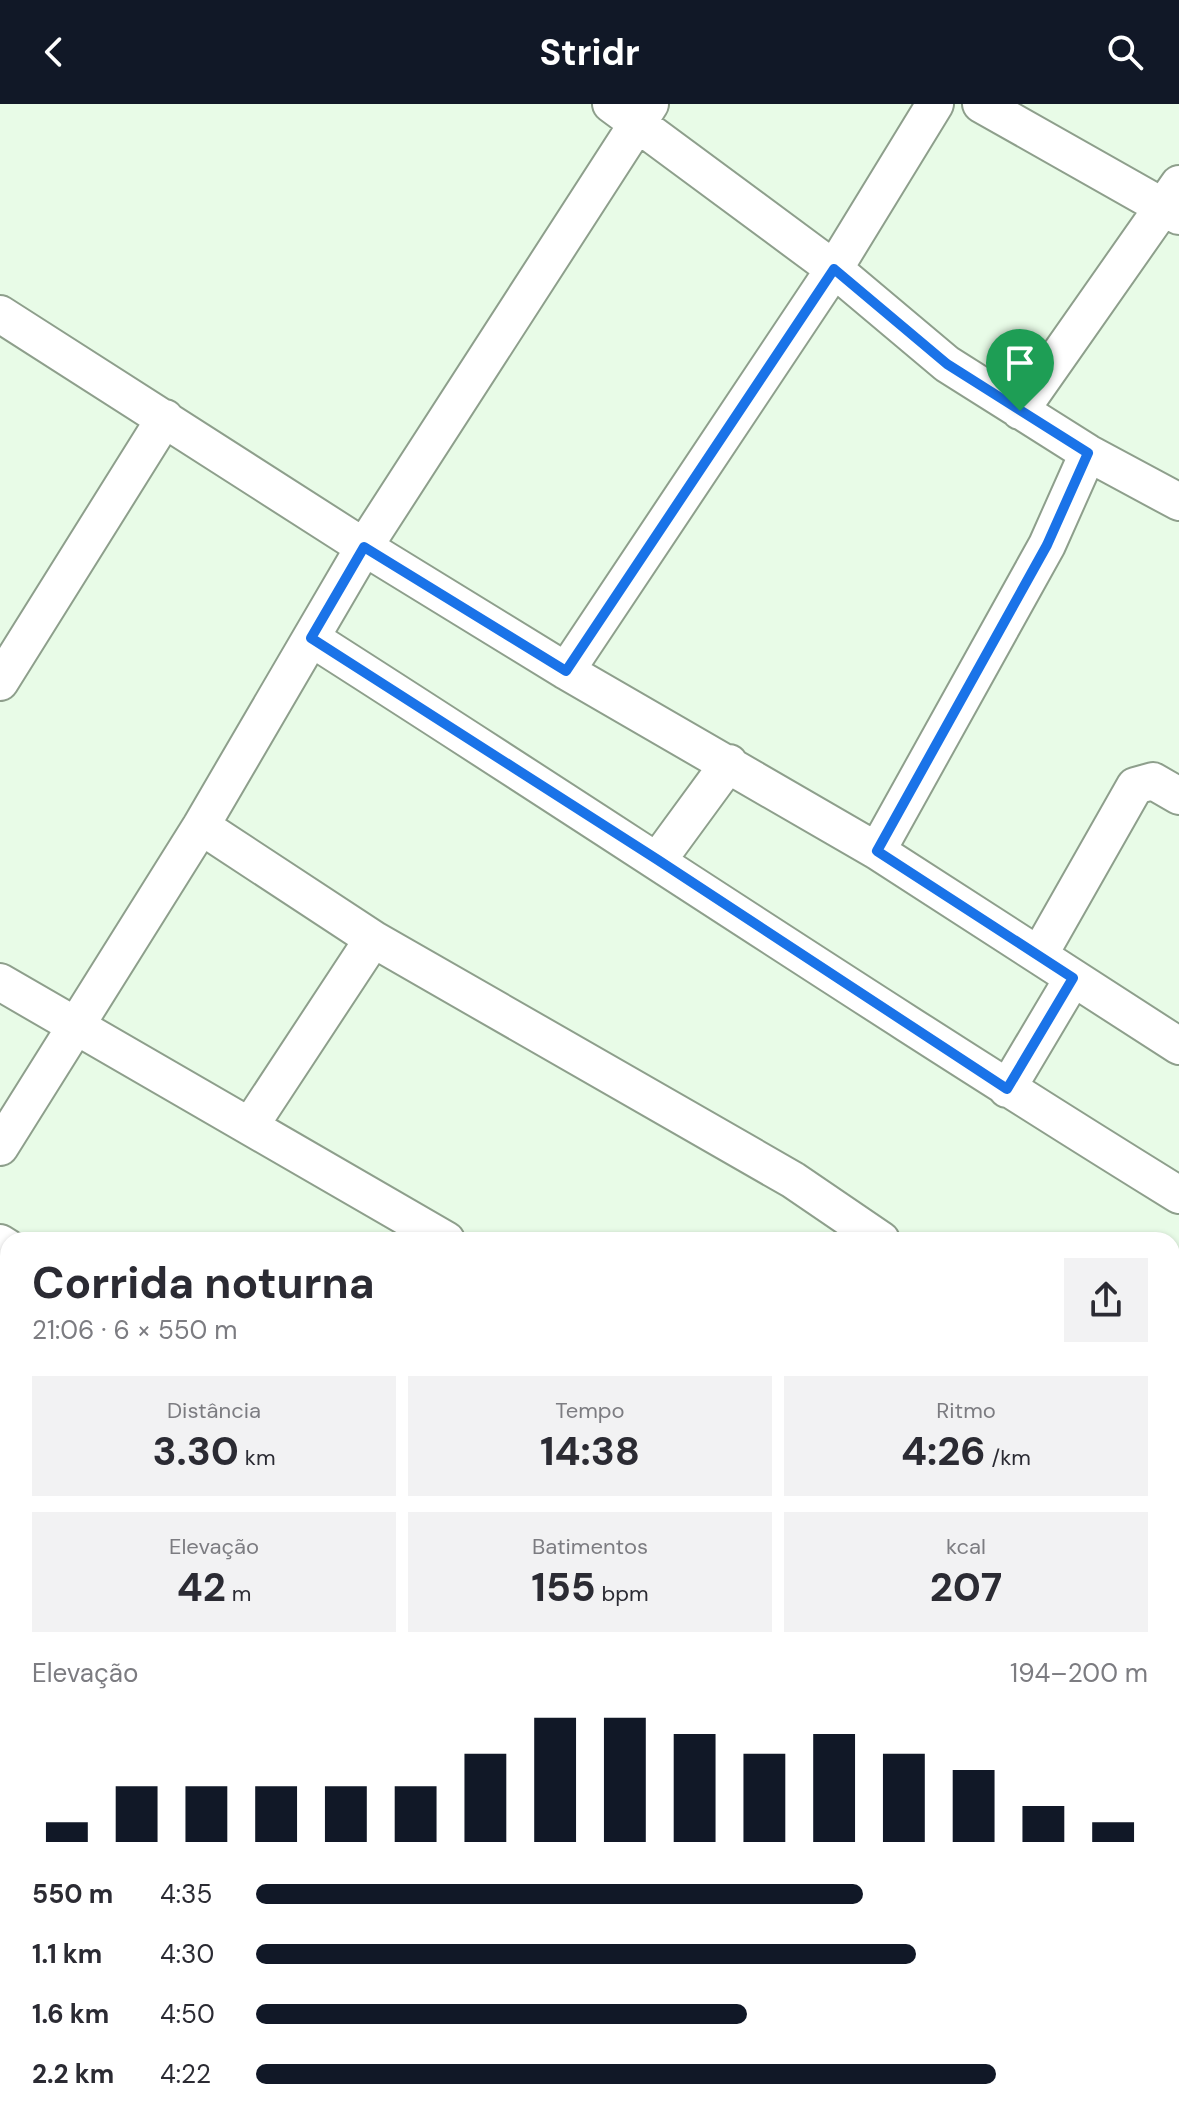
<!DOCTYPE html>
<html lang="pt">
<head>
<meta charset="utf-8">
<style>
	:root { --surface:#fff; --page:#f2f2f3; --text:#2b2b33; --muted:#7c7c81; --accent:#111827 }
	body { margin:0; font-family:"DM Sans",sans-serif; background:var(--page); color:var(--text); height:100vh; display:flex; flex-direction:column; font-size:30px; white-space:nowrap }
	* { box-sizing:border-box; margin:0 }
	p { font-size:26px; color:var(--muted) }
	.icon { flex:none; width:44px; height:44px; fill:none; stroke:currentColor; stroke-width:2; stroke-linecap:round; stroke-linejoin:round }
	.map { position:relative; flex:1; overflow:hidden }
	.side { position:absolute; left:0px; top:1128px; width:1180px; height:890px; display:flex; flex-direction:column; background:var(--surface); border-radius:24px 24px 0 0; box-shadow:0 2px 6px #0004 }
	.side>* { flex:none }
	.pin { position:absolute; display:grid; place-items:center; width:68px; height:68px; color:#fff; margin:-82px -34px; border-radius:50% 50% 50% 0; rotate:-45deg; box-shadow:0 0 8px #0007 }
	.pin .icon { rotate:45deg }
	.round { display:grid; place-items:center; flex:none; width:84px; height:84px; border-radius:0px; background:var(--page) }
	.headline { display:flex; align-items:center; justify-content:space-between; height:136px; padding:0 32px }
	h1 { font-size:44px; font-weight:700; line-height:60px }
	.metrics { display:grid; grid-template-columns:repeat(3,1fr); gap:12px; height:136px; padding:8px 32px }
	.metrics div { display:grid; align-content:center; border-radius:0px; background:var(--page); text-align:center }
	.metrics b { font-size:40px; font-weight:700 }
	.metrics small { font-size:22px; font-weight:400 }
	.metrics p { font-size:22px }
	.chart { height:224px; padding:16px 32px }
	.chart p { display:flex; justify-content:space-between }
	.chart svg { width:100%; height:144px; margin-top:8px; stroke:var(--accent); stroke-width:6 }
	ul { padding:0 32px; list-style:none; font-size:26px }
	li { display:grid; grid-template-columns:128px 96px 1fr; align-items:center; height:60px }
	li i { height:20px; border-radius:10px; background:var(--accent) }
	header { display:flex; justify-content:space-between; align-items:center; height:104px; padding:0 32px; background:var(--accent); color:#fff; font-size:36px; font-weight:700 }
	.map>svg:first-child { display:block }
</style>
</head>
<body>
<header><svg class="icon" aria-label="back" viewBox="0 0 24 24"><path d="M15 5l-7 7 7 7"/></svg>Stridr<svg class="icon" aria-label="search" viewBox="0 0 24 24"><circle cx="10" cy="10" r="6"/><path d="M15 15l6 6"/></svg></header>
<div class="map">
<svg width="1179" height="2017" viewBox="0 0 1179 2017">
	<rect width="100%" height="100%" fill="#e8fbe7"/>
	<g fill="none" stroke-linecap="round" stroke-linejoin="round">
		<g stroke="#8e9f8c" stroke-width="40">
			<path id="minor" d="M611,0L834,165L947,260L1088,349L1179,398
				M981,0L1179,112
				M0,210L364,443L566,567L877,747L1179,942
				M1020,307L1179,80
				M311,534C601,719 886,910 1179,1091
				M566,567L834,165L935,0
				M0,578L165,314
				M201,722L373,835L793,1076L881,1136
				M877,747L1047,441L1088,349
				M658,756L729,659
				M1039,851L1135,682L1153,677L1179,692
				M0,878L446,1136
				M1007,985L1073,874
				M250,1022L373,835
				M0,1043L201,722L364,443L650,0
				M0,1139L8,1144
				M1172,1333L1179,1338
				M0,1470L8,1475
				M1172,1616L1179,1605
				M1172,1862L1179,1866
				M0,1883L8,1888
				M334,2010L343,2017
				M638,2010L647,2017
				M806,2010L816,2017
				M7,2017L12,2010
				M927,2017L931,2010"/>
		</g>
		<use href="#minor" stroke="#fff" stroke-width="36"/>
	</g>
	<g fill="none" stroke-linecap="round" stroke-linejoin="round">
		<g stroke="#fff" stroke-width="16">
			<path id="route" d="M834,165L947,260L1088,349L1047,441L877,747L1073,874L1007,985L658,756L311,534L364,443L566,567Z"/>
		</g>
		<use href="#route" stroke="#1a73e8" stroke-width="10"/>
	</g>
</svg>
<div class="pin" style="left:1020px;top:307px;background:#1e9e55"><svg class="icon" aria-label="arrive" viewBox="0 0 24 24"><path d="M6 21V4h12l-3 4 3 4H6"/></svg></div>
<section class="side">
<div class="headline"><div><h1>Corrida noturna</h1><p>21:06 · 6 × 550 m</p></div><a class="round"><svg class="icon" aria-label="share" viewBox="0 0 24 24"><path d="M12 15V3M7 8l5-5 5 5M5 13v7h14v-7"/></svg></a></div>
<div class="metrics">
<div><p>Distância</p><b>3.30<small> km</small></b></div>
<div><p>Tempo</p><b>14:38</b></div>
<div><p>Ritmo</p><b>4:26<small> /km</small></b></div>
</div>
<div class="metrics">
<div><p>Elevação</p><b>42<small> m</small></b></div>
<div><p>Batimentos</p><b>155<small> bpm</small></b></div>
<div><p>kcal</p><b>207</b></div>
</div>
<div class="chart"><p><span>Elevação</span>194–200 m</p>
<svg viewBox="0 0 160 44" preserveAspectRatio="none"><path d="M5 44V38M15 44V27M25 44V27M35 44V27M45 44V27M55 44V27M65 44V17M75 44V6M85 44V6M95 44V11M105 44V17M115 44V11M125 44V17M135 44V22M145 44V33M155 44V38"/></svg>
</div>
<ul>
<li><b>550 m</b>4:35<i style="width:68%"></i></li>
<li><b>1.1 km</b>4:30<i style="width:74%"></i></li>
<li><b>1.6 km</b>4:50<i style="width:55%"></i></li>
<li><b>2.2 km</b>4:22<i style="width:83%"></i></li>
</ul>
</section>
</div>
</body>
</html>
